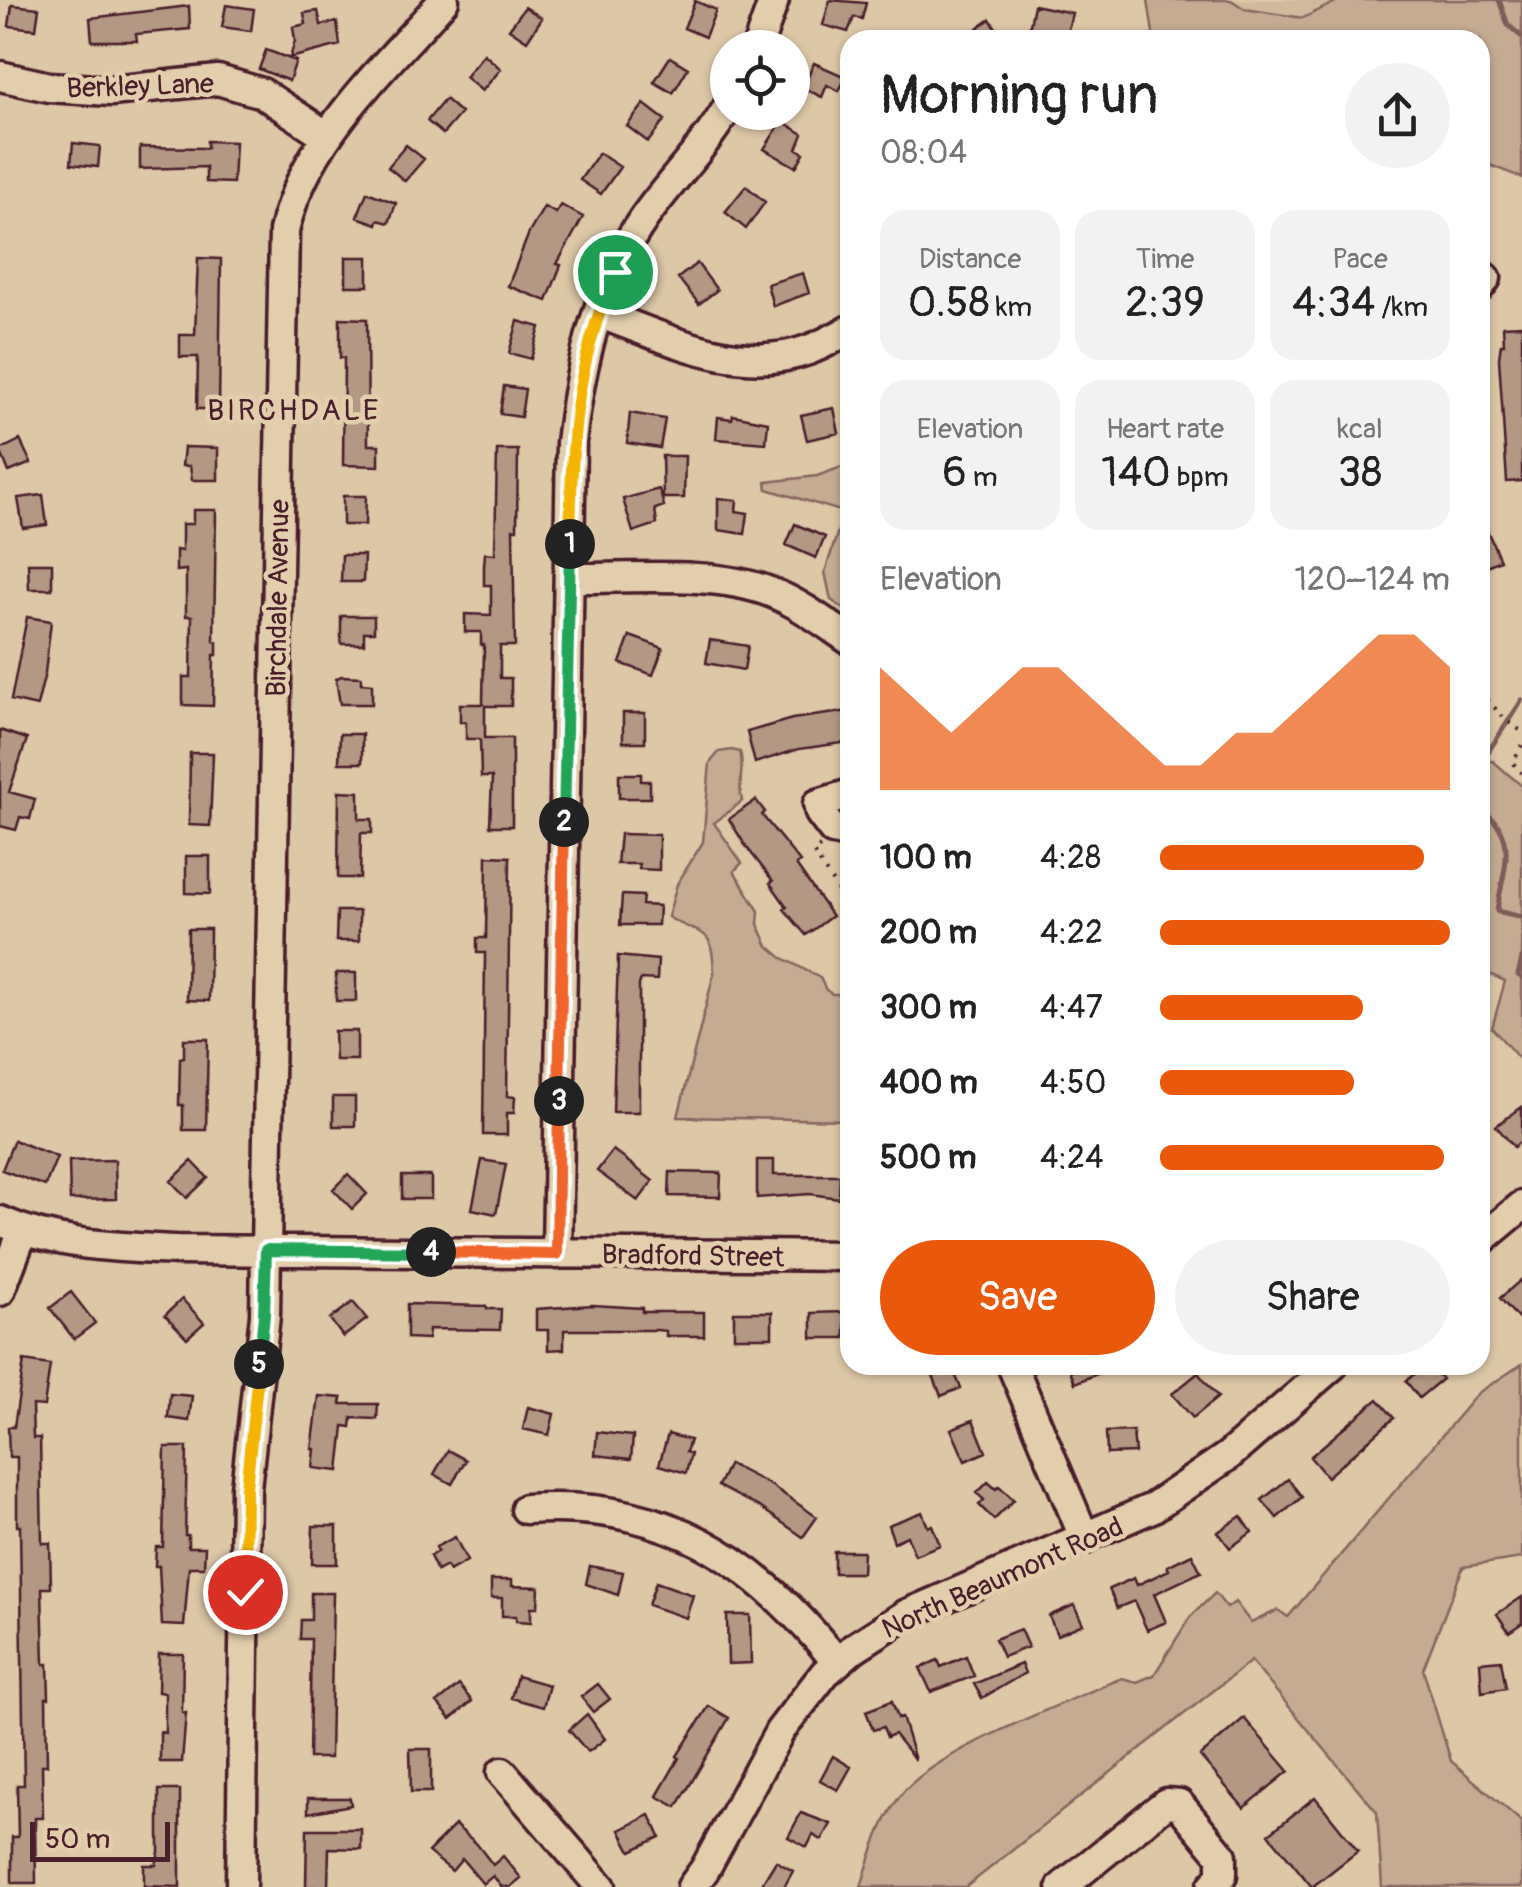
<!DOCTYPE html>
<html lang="en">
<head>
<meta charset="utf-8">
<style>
	:root { --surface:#fff; --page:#f2f2f2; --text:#222; --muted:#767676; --accent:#ea580c }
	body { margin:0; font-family:Pangolin,sans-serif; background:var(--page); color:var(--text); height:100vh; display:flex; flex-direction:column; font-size:38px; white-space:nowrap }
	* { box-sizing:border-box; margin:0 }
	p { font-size:32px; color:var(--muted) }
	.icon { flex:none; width:55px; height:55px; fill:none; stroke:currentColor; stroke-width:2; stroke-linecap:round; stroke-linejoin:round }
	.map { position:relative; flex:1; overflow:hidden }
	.side { position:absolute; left:840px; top:30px; width:650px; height:1345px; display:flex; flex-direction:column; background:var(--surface); border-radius:30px; box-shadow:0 2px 8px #0004 }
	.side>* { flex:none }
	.fabs { position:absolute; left:710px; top:30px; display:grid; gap:20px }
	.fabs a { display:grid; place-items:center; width:100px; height:100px; border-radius:50%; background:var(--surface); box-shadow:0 2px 8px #0004; font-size:50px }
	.scale { position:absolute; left:30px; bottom:25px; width:140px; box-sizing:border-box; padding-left:10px; border:5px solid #4a1f2b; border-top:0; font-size:28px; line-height:35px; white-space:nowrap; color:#4a1f2b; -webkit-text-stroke:8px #e2ceac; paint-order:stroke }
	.pin { position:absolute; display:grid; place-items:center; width:85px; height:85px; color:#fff; margin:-42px; border:5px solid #fff; border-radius:50%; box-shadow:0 2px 10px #0007 }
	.km { position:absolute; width:50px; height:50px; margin:-25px; border-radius:50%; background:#222; color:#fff; font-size:28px; line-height:50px; text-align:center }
	.round { display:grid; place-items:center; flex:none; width:105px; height:105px; border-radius:52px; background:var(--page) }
	.headline { display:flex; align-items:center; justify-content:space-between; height:170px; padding:0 40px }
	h1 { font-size:55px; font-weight:600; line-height:75px }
	.figures { display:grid; grid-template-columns:repeat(3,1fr); gap:15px; height:170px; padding:10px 40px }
	.figures div { display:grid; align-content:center; border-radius:25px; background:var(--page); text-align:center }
	.figures b { font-size:42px; font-weight:600 }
	.figures small { font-size:28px; font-weight:400 }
	.figures p { font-size:28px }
	.chart { height:280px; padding:20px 40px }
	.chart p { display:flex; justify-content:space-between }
	.chart svg { width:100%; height:180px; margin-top:10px; fill:var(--accent); opacity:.7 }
	.button { display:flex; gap:20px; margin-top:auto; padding:20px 40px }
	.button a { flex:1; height:115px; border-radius:60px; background:var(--accent); color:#fff; font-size:40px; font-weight:600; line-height:115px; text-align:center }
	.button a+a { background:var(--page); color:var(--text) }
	ul { padding:0 40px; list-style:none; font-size:32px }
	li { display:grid; grid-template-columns:160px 120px 1fr; align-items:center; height:75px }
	li i { height:25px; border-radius:12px; background:var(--accent) }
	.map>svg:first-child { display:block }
</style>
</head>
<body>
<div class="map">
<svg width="1522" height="1887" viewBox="0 0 1522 1887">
	<rect width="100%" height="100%" fill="#dcc7a7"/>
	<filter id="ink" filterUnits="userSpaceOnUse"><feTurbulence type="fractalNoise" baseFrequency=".01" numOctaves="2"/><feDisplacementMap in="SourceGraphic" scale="20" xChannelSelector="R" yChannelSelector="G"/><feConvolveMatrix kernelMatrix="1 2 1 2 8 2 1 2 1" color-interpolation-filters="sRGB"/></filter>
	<g filter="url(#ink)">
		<path fill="#d0b99c" d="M1192,0H1340L1303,18Z"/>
		<path fill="#c4ab92" stroke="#87655e" stroke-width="2.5" d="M1148,0H1231L1245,9L1303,18L1340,0H1522V178L1480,161V40H1154Z
			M850,464V613L831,600L825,572L844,512L767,489L766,482L817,476Z
			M732,750L740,752C745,768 737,783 742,801L714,823L742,863L734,871L759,911L758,924L768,946L781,957L820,978L826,990L832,994H845L850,986V1120L678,1117L714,973C712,922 703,939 668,917L677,884L703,842L710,763L719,752Z
			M1480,761H1493L1522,786V1062L1492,1028L1505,981L1487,973L1480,936Z
			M1522,1364V1558L1463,1567L1423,1669L1451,1761L1522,1822V1887H1382L1377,1812L1251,1661L966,1887H861C870,1857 881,1822 900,1796C933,1751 1068,1702 1122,1678L1137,1682L1154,1675L1190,1617L1215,1593L1227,1608L1235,1602L1251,1623L1278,1610L1288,1617L1478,1393Z"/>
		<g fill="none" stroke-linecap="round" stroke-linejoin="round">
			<path stroke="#7e5c58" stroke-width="5" d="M1499,0L1508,25L1522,37
				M1480,784L1488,752L1522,700
				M1480,809C1522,835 1502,871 1497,911L1522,917
				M1522,958L1518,975L1522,978"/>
		</g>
		<path fill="#b39884" stroke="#4a1f2b" stroke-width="2.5" d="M830,0L866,3L862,19L854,17L848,32L823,25Z
			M695,1L716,10L705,37L684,28Z
			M12,5L39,8L36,29L9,26Z
			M226,5L254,9L251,31L222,27Z
			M1034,5L1072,13L1066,38L1029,30Z
			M189,6L190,29L136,34L137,41H92L90,18Z
			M525,7L542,18L527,41L509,29Z
			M318,11L321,25L337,22L340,45L290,58L295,41L293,27L306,24L304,13Z
			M990,19L1004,40H961Z
			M266,50L296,61L289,81L259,69Z
			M484,54L501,69L482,91L465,77Z
			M670,57L688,68L673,93L654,82Z
			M814,63L846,77L839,91L827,85L822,97L803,88Z
			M445,99L461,113L443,134L427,121Z
			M644,104L665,120L648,142L627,126Z
			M782,121L803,134L797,149L804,153L796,167L764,149Z
			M207,141L235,142L233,183L206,182V167L140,169V147L207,148Z
			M73,143L100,146L98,167L71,164Z
			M406,145L424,159L405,181L388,167Z
			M599,153L620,167L601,194L580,180Z
			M746,186L765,202L746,229L725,212Z
			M367,192L396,203L389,223L378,220L377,224L357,217Z
			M561,205L583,217L557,264L561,265L547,301L508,286L529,233L544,207L556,213Z
			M346,257H368V286H346Z
			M198,258L221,259L219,409H197L198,357H180V335H195Z
			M697,263L717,290L699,304L678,278Z
			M803,273L809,293L773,306L767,284Z
			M340,318L367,319L368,445H379V466L343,465L344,358H340Z
			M518,321L540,327L531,359L509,353Z
			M1522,325V481L1507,482L1499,358L1501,344H1504L1503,326Z
			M504,386L525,389L521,417L500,414Z
			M834,408L839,433L807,440L801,415Z
			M630,413L665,419L660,448L627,443Z
			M733,415L768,422L766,443L716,439L718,417L732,419Z
			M20,440L31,463L9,472L0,450Z
			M184,447L218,448V480H192L190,466H182Z
			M497,450H518L517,529H513L515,646H500V678H511V706H485V738H512V826H490L492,777H481L480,739H466V722H460V704H483L484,645H481V632H465V614L491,615V585H484V566L485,553L495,554Z
			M662,456H685L684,498H663Z
			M659,489L664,506L655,509L657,524L633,532L623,499Z
			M43,495L47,525L23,528L18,498Z
			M343,496H366L365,525H343Z
			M718,498L737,500L736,511L748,513L745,534L718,530Z
			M193,510H216L214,641L217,642V655H214L213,706L183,705V677H191L192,616H186V570L176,571V550L182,551V524H193Z
			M1480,514L1500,560L1480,569Z
			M795,524L825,537L816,558L786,545Z
			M342,555H364L363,582H341Z
			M28,563H52V589H29Z
			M341,616H374V632H364V644H341Z
			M27,617L51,621L45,673L37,706L11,700Z
			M630,636L663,648L653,675L620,663Z
			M710,640L748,646L744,670L706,663Z
			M341,676L361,677V683L372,684V704H340L336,679Z
			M850,711V742L799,749L755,763L747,732L792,719Z
			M623,713H645V742H623Z
			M0,730L27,739L9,792L35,799L30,819L20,817L16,830L0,826Z
			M340,734H362V763H339Z
			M190,753H213L210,826L189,825Z
			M619,774H641V781H650V798H619Z
			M339,791L359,792V819H372V833H361L360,878H338Z
			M756,800L765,812L762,815L800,862L796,865L832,916L806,935L784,909L787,907L770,883L773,881L745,845L729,819Z
			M620,834L659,835V870L639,869V864H617Z
			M186,856H210V894L186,893Z
			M487,856L510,857L507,1096L515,1097L514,1113H507V1135H483L485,953H477V938H486Z
			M622,895L643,896L642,905L659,906L658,925H620Z
			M337,911H359V941H336Z
			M188,929H210L209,1001L187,1000Z
			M618,956L658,960L657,980L641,979L639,985V1112H613Z
			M336,973H356V1001H336Z
			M334,1031H357V1060H335Z
			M184,1039H208L206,1130H183V1105H179L180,1058L184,1057Z
			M333,1097H355V1126H333Z
			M1522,1107V1140L1514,1147L1496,1126Z
			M14,1140L57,1157L45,1186L2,1170Z
			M613,1150L653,1181L638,1201L597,1171Z
			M115,1160L116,1199L70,1200L69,1161Z
			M482,1160L506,1164L496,1214L472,1209Z
			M757,1160H774V1175H840L839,1198L810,1194L757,1198Z
			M192,1161L208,1178L187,1198L171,1181Z
			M670,1172L721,1173L720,1197L669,1196Z
			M348,1174L367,1194L352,1209L333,1189Z
			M402,1176H431V1199H402Z
			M1522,1279V1323L1500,1298Z
			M71,1292L95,1323L74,1339L50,1308Z
			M182,1299L204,1323L187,1338L165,1315Z
			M353,1302L367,1319L343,1337L330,1319Z
			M407,1304L486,1306L487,1309H501L500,1330L429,1329L428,1339L407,1338Z
			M593,1305L642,1308V1312H704V1336H666V1331L657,1330H564V1349L548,1350V1330H536V1309Z
			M734,1312H772V1337H734Z
			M845,1312V1338H812V1313Z
			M24,1361L50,1365L44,1406L32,1405L33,1438H40L42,1543H50L51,1588H42L44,1664H48L49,1698H46L47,1765H42L43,1818H35L36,1883H12V1837H18L17,1785H24L20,1526H17V1457H9L8,1427H14Z
			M943,1365H951L961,1388L941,1396L931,1370Z
			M1068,1365H1117V1366L1075,1383Z
			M1425,1365H1430L1442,1379L1419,1398L1406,1381Z
			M1198,1373L1218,1397L1193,1418L1172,1394Z
			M170,1394L192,1396L189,1421L168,1418Z
			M319,1396L342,1398L341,1404H378L377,1419L352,1418L351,1427L344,1426L339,1471L313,1468L315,1449H312Z
			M1378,1399L1394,1418L1327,1477L1310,1457Z
			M528,1407L554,1414L549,1435L523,1429Z
			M973,1420L986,1452L965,1461L951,1429Z
			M1133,1431L1135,1453L1107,1454L1106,1432Z
			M597,1432L633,1436L631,1459L595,1455Z
			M668,1434L690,1440L686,1452L691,1454L686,1473L659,1465Z
			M165,1447H187L185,1535H188V1547H205L204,1567H189L184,1626L162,1625L159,1566H155L156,1547H163Z
			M448,1450L466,1460L452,1484L434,1474Z
			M729,1464L772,1486L817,1517L803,1537L761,1508L718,1486Z
			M1288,1479L1302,1497L1277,1518L1262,1500Z
			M988,1482L996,1489L999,1486L1014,1500L994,1520L979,1505L984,1500L977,1493Z
			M922,1512L928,1527L932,1525L940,1545L915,1555L907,1536L894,1542L888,1525Z
			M1241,1516L1252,1532L1230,1548L1218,1532Z
			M313,1526H337V1564H312Z
			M455,1537L467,1561L449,1571L446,1566L437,1571L430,1556L438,1551L436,1547Z
			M834,1551H863L862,1573H834Z
			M1192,1554L1201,1572L1154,1594L1166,1622L1147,1630L1134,1601L1117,1608L1109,1589L1134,1578L1137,1585L1169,1570L1167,1566Z
			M590,1566L623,1572L618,1595L586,1584Z
			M491,1580H512V1586L539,1587L538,1607H531V1622L516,1621V1616H502V1598H491Z
			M656,1582L693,1595L686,1618L648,1605Z
			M311,1593H333L330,1758H309L311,1639H300L301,1620H311Z
			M1522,1597V1623L1509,1632L1497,1614Z
			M1074,1605L1083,1624L1057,1635L1049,1616Z
			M727,1615H750L751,1663L728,1664Z
			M1020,1629L1028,1647L1003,1657L995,1639Z
			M159,1654H183L182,1713H186L182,1762H160V1732L165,1733V1693L158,1692Z
			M966,1656L974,1676L931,1692L920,1668L938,1660L941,1667Z
			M1501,1660L1506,1688L1482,1692L1480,1662Z
			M1021,1664L1025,1673L982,1698L974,1684Z
			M517,1676L549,1685L543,1707L511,1698Z
			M598,1684L610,1699L593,1712L581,1697Z
			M459,1685L472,1701L451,1719L437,1703Z
			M892,1701L898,1718L902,1717L915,1760L894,1734L887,1737L883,1727L873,1730L866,1711Z
			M709,1706L729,1718L677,1807L657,1796L679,1758L677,1756Z
			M587,1714L605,1739L588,1752L569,1730Z
			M1244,1718L1289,1771L1244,1808L1200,1756Z
			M410,1749H431V1792H411Z
			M833,1756L851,1767L838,1790L820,1780Z
			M159,1790H180V1887L144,1886V1865H156L159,1852Z
			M1315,1797L1358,1851L1312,1887L1269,1834Z
			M308,1798H350L351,1805L308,1813Z
			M801,1813L831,1824L822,1840L813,1835L807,1847L788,1837Z
			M650,1815L660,1837L631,1851L620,1830Z
			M455,1825L476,1843L493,1865L503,1856L521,1878L510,1887H502L493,1876L483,1884L462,1859L452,1871L428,1852Z
			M307,1829H361V1849L329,1848L328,1887H306Z
			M776,1861L793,1871L784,1887H760Z"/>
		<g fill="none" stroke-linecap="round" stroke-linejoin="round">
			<g stroke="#4a1f2b" stroke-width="35">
				<path id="minor" d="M757,48L774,0
					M0,76L49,87L111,91L218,80L262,93L327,136
					M1480,286L1486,278
					M598,313C663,336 737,376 808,350C822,345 836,337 850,330
					M569,578C631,579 713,570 770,592C799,603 825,623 850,640
					M850,794L818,804L820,813L833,830L842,832L850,826
					M0,1221C57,1246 115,1247 177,1250L850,1256
					M1480,1241L1522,1206
					M557,1254L571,443C580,365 598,284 644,218C671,180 704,148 728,107
					M0,1291L23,1231
					M1012,1365L1085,1539
					M526,1509C663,1499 755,1559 837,1662
					M502,1772L601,1887
					M241,1887L246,1488L265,1315L266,1250L284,231C305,138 383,70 444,0
					M692,1887L705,1869L780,1731L825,1673L854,1648L907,1614L1152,1508L1228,1456L1333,1365
					M1062,1887L1166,1803L1179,1804L1222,1856V1875L1212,1887"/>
			</g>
			<path stroke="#4a1f2b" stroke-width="4" stroke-dasharray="2.5 8" stroke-linecap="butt" d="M1480,692C1495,706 1503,721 1522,731
				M1522,745L1513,763L1522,773
				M820,847L813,852L840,894L850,918"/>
			<use href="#minor" stroke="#e2ceac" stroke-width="28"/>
		</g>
	</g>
	<g fill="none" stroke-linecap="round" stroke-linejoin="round" filter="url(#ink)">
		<g stroke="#fff" stroke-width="20">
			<path id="split-1" d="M570,544C572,438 573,371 615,272"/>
		</g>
		<g stroke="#fff" stroke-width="20">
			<path id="split-2" d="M564,822L570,544"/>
		</g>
		<g stroke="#fff" stroke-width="20">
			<path id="split-3" d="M559,1101L564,822"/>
		</g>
		<g stroke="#fff" stroke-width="20">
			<path id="split-4" d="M431,1252L557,1254L559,1101"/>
		</g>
		<g stroke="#fff" stroke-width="20">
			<path id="split-5" d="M259,1364L264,1315L266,1250L431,1252"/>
		</g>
		<g stroke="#fff" stroke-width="20">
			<path id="split-6" d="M245,1592L246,1488L259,1364"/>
		</g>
		<use href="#split-1" stroke="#f5b400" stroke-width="12"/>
		<use href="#split-2" stroke="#22a559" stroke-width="12"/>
		<use href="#split-3" stroke="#f0652b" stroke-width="12"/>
		<use href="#split-4" stroke="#f0652b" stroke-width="12"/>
		<use href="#split-5" stroke="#22a559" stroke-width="12"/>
		<use href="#split-6" stroke="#f5b400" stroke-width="12"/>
	</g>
	<g text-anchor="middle" stroke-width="9" stroke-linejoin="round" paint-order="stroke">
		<g font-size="28" fill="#4a1f2b" stroke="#e2ceac">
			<text transform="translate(140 85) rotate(-2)" y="10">Berkley Lane</text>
			<text transform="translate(277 598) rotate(-89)" y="10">Birchdale Avenue</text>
			<text transform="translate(693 1255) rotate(1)" y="10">Bradford Street</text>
			<text transform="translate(1002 1577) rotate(-24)" y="10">North Beaumont Road</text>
		</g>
		<g font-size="30" letter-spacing="2.5" fill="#4a1f2b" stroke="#e2ceac">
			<text x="294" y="420">BIRCHDALE</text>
		</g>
	</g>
</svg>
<div class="fabs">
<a><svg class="icon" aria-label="locate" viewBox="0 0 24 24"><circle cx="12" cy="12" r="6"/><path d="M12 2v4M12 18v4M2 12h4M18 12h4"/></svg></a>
</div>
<div class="scale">50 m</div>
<div class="pin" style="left:615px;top:272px;background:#1e9e55"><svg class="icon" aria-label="arrive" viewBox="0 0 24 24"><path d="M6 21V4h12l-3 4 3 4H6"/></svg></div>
<div class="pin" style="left:245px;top:1592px;background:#d93025"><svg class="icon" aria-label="check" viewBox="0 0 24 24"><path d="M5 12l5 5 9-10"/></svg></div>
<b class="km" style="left:570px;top:544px">1</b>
<b class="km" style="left:564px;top:822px">2</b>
<b class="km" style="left:559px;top:1101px">3</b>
<b class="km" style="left:431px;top:1252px">4</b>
<b class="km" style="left:259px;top:1364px">5</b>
<section class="side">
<div class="headline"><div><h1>Morning run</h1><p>08:04</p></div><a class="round"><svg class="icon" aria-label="share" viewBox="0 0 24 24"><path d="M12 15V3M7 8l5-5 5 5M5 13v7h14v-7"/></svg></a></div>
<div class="figures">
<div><p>Distance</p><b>0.58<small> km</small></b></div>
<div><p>Time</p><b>2:39</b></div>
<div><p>Pace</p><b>4:34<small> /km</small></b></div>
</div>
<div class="figures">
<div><p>Elevation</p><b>6<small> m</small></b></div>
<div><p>Heart rate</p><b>140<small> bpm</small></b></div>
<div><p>kcal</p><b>38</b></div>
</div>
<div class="chart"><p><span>Elevation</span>120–124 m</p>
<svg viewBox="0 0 160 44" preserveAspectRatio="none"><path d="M0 44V14L10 22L20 30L30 22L40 14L50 14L60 22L70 30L80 38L90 38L100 30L110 30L120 22L130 14L140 6L150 6L160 14V44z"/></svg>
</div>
<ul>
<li><b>100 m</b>4:28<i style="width:91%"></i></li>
<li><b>200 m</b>4:22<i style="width:100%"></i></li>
<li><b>300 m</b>4:47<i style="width:70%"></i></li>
<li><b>400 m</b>4:50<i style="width:67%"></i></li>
<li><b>500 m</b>4:24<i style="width:98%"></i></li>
</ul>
<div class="button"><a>Save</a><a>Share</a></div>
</section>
</div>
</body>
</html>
